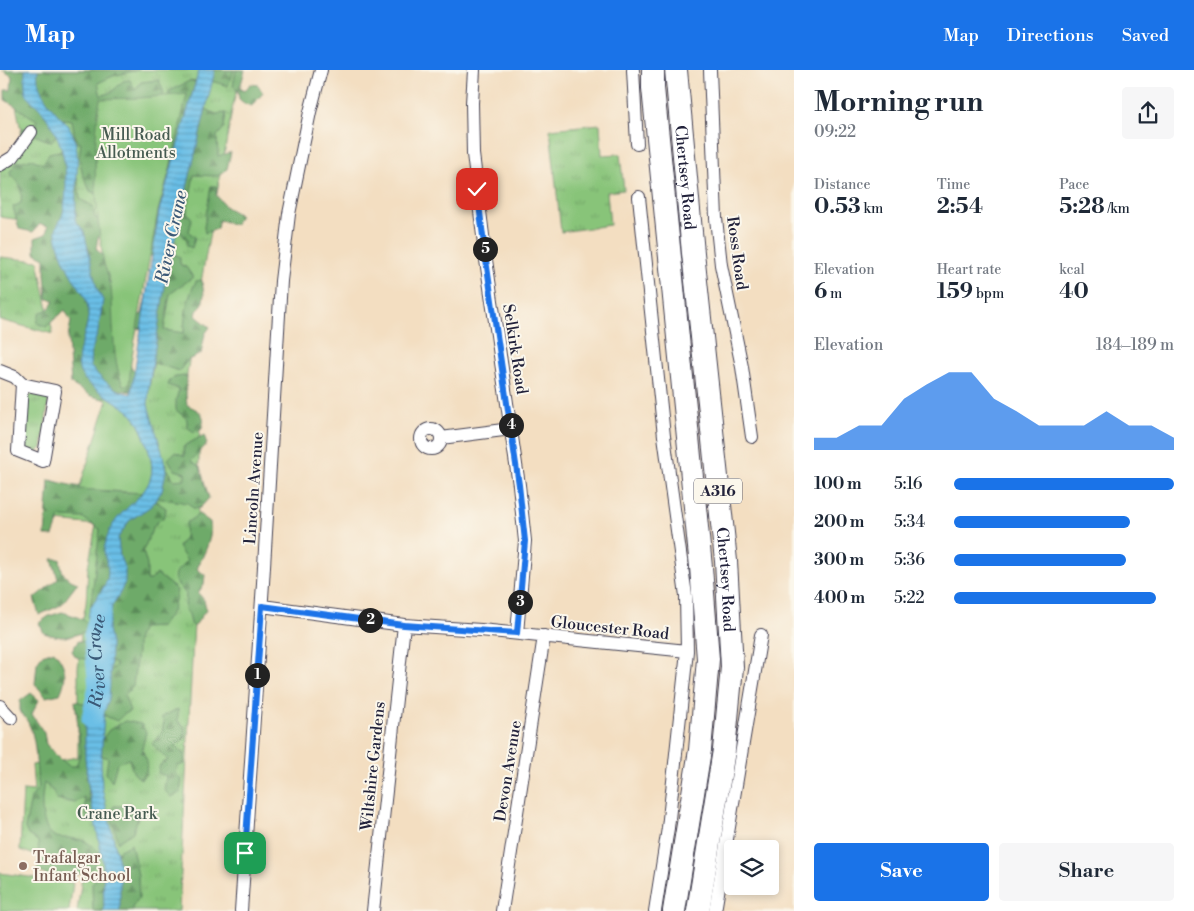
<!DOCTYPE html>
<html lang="en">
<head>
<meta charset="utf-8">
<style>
	:root { --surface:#fff; --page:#f6f6f7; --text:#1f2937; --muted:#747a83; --accent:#1a73e8 }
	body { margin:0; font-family:"Libre Bodoni",serif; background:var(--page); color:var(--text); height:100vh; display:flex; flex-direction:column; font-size:19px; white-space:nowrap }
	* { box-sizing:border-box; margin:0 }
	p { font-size:16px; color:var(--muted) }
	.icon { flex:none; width:28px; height:28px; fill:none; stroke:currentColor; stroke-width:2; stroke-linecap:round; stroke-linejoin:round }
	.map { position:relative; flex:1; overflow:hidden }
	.details { display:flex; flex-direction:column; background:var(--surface); width:400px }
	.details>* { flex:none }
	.fabs { position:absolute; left:724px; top:770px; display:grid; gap:10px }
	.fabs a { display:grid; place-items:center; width:55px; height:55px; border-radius:5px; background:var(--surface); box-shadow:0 2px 8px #0003; font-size:25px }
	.pin { position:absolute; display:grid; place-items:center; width:42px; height:42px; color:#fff; margin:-21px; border-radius:10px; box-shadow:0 2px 8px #0006 }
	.km { position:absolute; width:25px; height:25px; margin:-12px; border-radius:50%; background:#222; color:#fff; font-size:14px; line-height:25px; text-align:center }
	.round { display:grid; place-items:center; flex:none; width:52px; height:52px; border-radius:5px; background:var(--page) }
	.head { display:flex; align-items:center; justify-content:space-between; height:85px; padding:0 20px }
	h1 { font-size:28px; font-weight:700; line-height:38px }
	.figures { display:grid; grid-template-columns:repeat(3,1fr); gap:8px; height:85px; padding:5px 20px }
	.figures div { display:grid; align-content:center }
	.figures b { font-size:21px; font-weight:700 }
	.figures small { font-size:14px; font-weight:400 }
	.figures p { font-size:14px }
	.chart { height:140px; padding:10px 20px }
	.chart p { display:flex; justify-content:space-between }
	.chart svg { width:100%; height:90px; margin-top:5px; fill:var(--accent); opacity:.7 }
	.primary-button { display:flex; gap:10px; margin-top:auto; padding:10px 20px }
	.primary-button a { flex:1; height:58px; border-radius:5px; background:var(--accent); color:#fff; font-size:20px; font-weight:700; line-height:58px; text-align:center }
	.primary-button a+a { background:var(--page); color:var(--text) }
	ul { padding:0 20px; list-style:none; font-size:16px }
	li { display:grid; grid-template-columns:80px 60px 1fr; align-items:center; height:38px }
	li i { height:12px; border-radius:6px; background:var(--accent) }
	header { display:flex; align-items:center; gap:30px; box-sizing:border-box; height:70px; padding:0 25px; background:var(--accent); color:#fff }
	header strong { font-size:24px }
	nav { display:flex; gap:28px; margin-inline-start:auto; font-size:18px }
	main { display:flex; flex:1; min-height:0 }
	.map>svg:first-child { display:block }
</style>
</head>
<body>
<header>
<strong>Map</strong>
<nav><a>Map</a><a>Directions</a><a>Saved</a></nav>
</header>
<main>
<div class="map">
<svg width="794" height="841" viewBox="0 0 794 841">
	<defs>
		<pattern id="grass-tufts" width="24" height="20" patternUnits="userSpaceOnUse" patternTransform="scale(1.25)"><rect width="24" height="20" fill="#88c479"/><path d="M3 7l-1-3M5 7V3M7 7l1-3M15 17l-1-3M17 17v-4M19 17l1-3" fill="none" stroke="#75a86a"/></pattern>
		<pattern id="forest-firs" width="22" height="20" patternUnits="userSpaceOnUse" patternTransform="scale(1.25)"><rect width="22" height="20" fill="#6eaa69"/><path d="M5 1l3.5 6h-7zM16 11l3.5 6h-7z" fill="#5a8a58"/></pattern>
		<pattern id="water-rules" width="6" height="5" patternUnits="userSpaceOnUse" patternTransform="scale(1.25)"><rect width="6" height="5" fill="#69bee6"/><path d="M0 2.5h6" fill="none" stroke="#569abc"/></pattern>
	</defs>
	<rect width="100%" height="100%" fill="#fbf7ec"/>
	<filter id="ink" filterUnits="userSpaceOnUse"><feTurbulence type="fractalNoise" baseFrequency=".02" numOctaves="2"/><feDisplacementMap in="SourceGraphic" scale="10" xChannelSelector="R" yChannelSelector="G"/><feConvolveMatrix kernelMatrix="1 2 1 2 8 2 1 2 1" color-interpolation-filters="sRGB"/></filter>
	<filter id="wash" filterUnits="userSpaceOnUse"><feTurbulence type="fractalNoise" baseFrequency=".0096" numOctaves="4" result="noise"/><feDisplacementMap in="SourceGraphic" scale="20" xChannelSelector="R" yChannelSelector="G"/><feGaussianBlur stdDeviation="1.12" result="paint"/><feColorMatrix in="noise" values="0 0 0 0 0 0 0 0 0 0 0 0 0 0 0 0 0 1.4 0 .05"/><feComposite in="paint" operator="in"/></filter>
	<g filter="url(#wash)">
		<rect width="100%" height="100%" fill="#f3dec1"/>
		<path fill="url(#grass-tufts)" stroke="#55735a" d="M19,0H242L233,35L198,229L182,339L200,346L196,514L179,841H77L83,801L20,780L23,720L34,721L32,695L78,687V598L82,552L86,534L88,497L96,455L47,450L51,410L79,419L141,359L177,172L0,147V95L31,63L20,56L13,20Z
			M600,54L602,85L620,84L624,120L607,122L610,155L561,162L550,59Z
			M0,187L38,191L53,264L0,250Z
			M32,324L49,328L42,378L36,383L27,380L24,376L25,329Z"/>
		<path fill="url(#forest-firs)" stroke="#486652" d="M2,0H138L113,6L98,13L101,26L113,21L123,11L130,10L135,20L141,12L159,10L164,23L153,38L99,125L90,121L83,105L79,88L81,73H76L72,50L62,49L58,62L51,72L34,65L29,72L20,65L22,58L36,61L37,50C25,44 17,36 5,30V20H11L12,6Z
			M203,0H234L228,16L211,11Z
			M236,0H245L240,18L245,21L250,14L258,15L263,23L252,36L245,34L239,29L238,21L233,16Z
			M189,11L198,12L172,174V183L180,187V194L186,197L193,207L170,224L164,260L184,263C184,244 188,227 196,211L202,210L204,225L202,236L197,241L196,246L210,257L205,264L201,284L188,290L179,301L154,293L140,283L142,258L131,260L126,290L136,303L132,322L113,319L107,330L91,326L71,314L68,268L71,251L65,240L46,257L37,253L40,243L50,238L54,230L47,229L45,205V188L35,183V168L46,164L48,156L40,154L33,162L19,159L13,137L21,133C22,119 21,112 9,103L17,92L32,89L43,94L49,83L63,80L78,110L80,129L93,136L95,148L108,150L105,162L98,167L96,179L107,189L109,213L119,214L135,248L142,244L154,188L142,179L145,171L158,159L154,149L157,99L171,104L168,90L175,84L171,66L172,32L168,22Z
			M204,38L216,44L226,43L224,58L217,66L218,86L231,82L227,99L218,106L194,105L187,142L192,149L189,162L195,167L192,178L187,176V170C180,163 178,158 179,148Z
			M211,116H217L216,125L226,137L240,145L235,155L219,150L217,159L205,163L204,157Z
			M187,306L186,325L187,335C201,341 207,345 201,360L194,362L187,357V349L176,340V330L179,319L168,315L170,310L175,307Z
			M204,365L207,374L191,391L200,397L209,428L200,438H193L188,433L157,428L143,419L165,394L174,410L185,409V403L175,400L168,389L175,382L185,386L184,376Z
			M49,410L70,415L106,421L143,423L166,438L165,446L154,455L143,481L147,495V510H151L157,504L177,520L173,540L161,557L142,558L137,570V582L133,617L124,625L130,641L124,644L117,651L99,643L104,606L117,595L107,588L90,541L100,459L83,448L60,447L53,466H45Z
			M199,444L210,452C213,469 204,483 197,499L205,505L204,514L198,523L204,530L206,540L194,557L191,554L189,544L185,540L186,524L175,511L176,502L187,491L178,477L185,467L186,453Z
			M52,489H60C62,503 63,508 78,513L61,535L39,545L34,528L58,509Z
			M62,542C76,546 96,552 98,569C99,572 98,575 99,577C101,584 105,588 104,596L97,603L90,601L87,597L92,588L84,589L76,587L72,581L78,571L87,572L91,568L86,561C69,568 62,569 44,563L39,553L49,546Z
			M54,581C66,595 68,607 60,624L46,627L35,614L37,593L42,585Z
			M31,623L39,630L32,644L44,663L46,674L56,685L69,696H76L81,682L75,631L87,634L91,711L88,726L94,732L98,752L87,751L84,727L75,733L56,729L53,721L44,713C41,728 39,759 56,767C59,768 65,768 68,768C84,770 86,770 99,782L94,797C70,809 62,813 37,801L39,787L38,771L28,765L25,758L31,728L39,717C34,693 39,659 20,642V631Z
			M178,639V651L185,658V669L175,675L178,679L184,684L185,694L177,696L176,705L182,710L180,723L171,727L164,720L166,706L158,703L160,695L168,690L152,674L162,662L164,652L161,647Z
			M125,651L141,654L146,662L142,679L147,691L146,704L141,709C132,704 132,699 129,689L117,693L112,712L106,703L108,688L100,685L98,675L109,660Z
			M114,736H128L139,745L133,762L118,772L110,743Z
			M131,774L138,805L139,828L133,836V841H93L92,814L118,781Z"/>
		<path fill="#88c479" stroke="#55735a" d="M187,24L169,103L158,141L131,292L129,315H123C111,288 114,248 111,217C110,207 104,198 103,188C95,140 92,77 100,29L139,28Z
			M104,324C113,331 126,337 133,346C142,357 153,386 152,401C152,409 147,417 143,423L79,419L107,332Z
			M0,803L73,813L69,841H0Z"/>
		<path fill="url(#water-rules)" stroke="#467090" d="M25,0H38C35,17 49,35 60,47C62,50 66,52 68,55C81,75 77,97 76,119C75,130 77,139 75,150L84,161L97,219L103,230L98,262L91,282L90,296C100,308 115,322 131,324L159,141L199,0H215L167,202L149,316L148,335L163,385L166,401L162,421L151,436L129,451L118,468L120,487L125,499V512L120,523L112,536L108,559L111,574L110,612L109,629L104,642L101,693L102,718L120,797V841H104L103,793L88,714L85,687V650L88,646V632L100,619C99,606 103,590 99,578C95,566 85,555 89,542C94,527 108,518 108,502C108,495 104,487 104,480C105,474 108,463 111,458C124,433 158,423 151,390C148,376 142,356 132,345C120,330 83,318 79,299C75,278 90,260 88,240C87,224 77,216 70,203C64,191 58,178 56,164C55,156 61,151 63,143C68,120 67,90 58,69C54,59 47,48 41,40C36,34 29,30 26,23C24,16 25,7 25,0Z"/>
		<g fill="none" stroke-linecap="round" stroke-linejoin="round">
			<path stroke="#69bee6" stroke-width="21" id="s1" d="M92,648L99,616L94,566L101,541"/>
		</g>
	</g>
	<g filter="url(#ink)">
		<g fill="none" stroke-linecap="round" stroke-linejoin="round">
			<g stroke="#413e4f" stroke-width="14">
				<path id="street" d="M474,0L472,33L473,84L486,190L519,415L525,471L517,563
					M633,0L637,74
					M710,0L716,148L721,195L742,297L752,367
					M0,95L13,87L31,62
					M639,127L664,366L686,526L687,581L668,758L655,841
					M0,301L15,307L22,314L55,321L43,391L18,381L22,314
					M421 369a10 10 0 1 1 20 0a10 10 0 1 1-20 0Z
					M441,368L511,359
					M262,536L404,555L481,560L687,581
					M0,636L11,648
					M241,841L263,513L281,211L289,144L310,42L321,0
					M373,841L404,555
					M502,841L544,566
					M715,841L761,565"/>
			</g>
			<g stroke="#413e4f" stroke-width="24">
				<g id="highway">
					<path d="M653,0V18L701,497L708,589L700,680L674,841"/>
					<path id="s2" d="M676,0L693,183L726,491L732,597L724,680L698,841"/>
				</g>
			</g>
			<use href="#street" stroke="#fff" stroke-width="12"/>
			<use href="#highway" stroke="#fff" stroke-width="22"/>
		</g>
	</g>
	<g fill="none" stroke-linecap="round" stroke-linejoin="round" filter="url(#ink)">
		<g stroke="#fff" stroke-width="10">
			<path id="route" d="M245,783L262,536L404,555L517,563L525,471L519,415L486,190L477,119"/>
		</g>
		<use href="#route" stroke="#1a73e8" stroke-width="6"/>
	</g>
	<circle fill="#8d6e63" stroke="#fbf7ec" stroke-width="2" cx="23" cy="796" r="5"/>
	<g text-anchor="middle" stroke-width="4" stroke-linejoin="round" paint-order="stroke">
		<rect fill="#fbf7ec" stroke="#636270" stroke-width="1" x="694" y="408.5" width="48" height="25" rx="4"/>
		<g font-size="15" font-weight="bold" fill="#22223b">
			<text x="718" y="426">A316</text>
		</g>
		<g font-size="16" fill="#465b51" stroke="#fbf7ec">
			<text x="136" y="70">Mill Road<tspan x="136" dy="18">Allotments</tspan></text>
			<text x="117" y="749">Crane Park</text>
		</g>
		<g font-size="16" fill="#22223b" stroke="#fbf7ec">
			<text dy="6" stroke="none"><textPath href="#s2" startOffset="108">Chertsey Road</textPath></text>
			<text transform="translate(738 183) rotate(82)" y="6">Ross Road</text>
			<text transform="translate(516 279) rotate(81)" y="6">Selkirk Road</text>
			<text transform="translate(253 418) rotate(-86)" y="6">Lincoln Avenue</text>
			<text dy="6" stroke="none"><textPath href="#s2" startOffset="512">Chertsey Road</textPath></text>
			<text transform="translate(610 557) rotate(6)" y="6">Gloucester Road</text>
			<text transform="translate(372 696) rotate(-84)" y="6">Wiltshire Gardens</text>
			<text transform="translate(507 701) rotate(-81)" y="6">Devon Avenue</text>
		</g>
		<g font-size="16" fill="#785e54" stroke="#fbf7ec" text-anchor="start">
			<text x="33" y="793">Trafalgar<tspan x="33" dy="18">Infant School</tspan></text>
		</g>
		<g font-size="18" font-style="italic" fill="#3b5977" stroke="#fbf7ec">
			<text transform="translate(171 167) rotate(-78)" y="6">River Crane</text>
			<text dy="6" stroke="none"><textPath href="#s1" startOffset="58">River Crane</textPath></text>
		</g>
	</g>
</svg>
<div class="fabs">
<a><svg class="icon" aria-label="layers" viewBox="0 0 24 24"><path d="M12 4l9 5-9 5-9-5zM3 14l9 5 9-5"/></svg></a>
</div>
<div class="pin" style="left:245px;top:783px;background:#1e9e55"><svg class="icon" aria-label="arrive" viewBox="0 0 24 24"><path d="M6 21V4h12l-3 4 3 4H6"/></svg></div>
<div class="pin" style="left:477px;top:119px;background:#d93025"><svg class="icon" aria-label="check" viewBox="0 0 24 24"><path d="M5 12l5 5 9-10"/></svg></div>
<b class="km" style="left:257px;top:605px">1</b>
<b class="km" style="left:370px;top:550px">2</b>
<b class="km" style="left:520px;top:532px">3</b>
<b class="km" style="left:511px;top:355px">4</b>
<b class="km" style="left:485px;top:179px">5</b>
</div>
<section class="details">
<div class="head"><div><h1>Morning run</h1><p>09:22</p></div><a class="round"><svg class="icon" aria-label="share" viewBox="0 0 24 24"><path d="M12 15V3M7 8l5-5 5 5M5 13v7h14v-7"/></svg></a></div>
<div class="figures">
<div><p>Distance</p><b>0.53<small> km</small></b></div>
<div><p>Time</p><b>2:54</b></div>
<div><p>Pace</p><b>5:28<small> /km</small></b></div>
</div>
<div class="figures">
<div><p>Elevation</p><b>6<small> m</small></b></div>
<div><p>Heart rate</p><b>159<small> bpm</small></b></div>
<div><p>kcal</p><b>40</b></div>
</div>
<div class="chart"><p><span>Elevation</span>184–189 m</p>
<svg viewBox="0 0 160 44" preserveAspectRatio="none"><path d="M0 44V38L10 38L20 32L30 32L40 19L50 12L60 6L70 6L80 19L90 25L100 32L110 32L120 32L130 25L140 32L150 32L160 38V44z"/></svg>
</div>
<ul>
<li><b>100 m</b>5:16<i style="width:100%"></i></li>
<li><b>200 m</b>5:34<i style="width:80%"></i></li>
<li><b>300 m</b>5:36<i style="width:78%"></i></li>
<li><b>400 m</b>5:22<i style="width:92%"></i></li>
</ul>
<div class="primary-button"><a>Save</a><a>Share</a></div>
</section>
</main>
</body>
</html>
